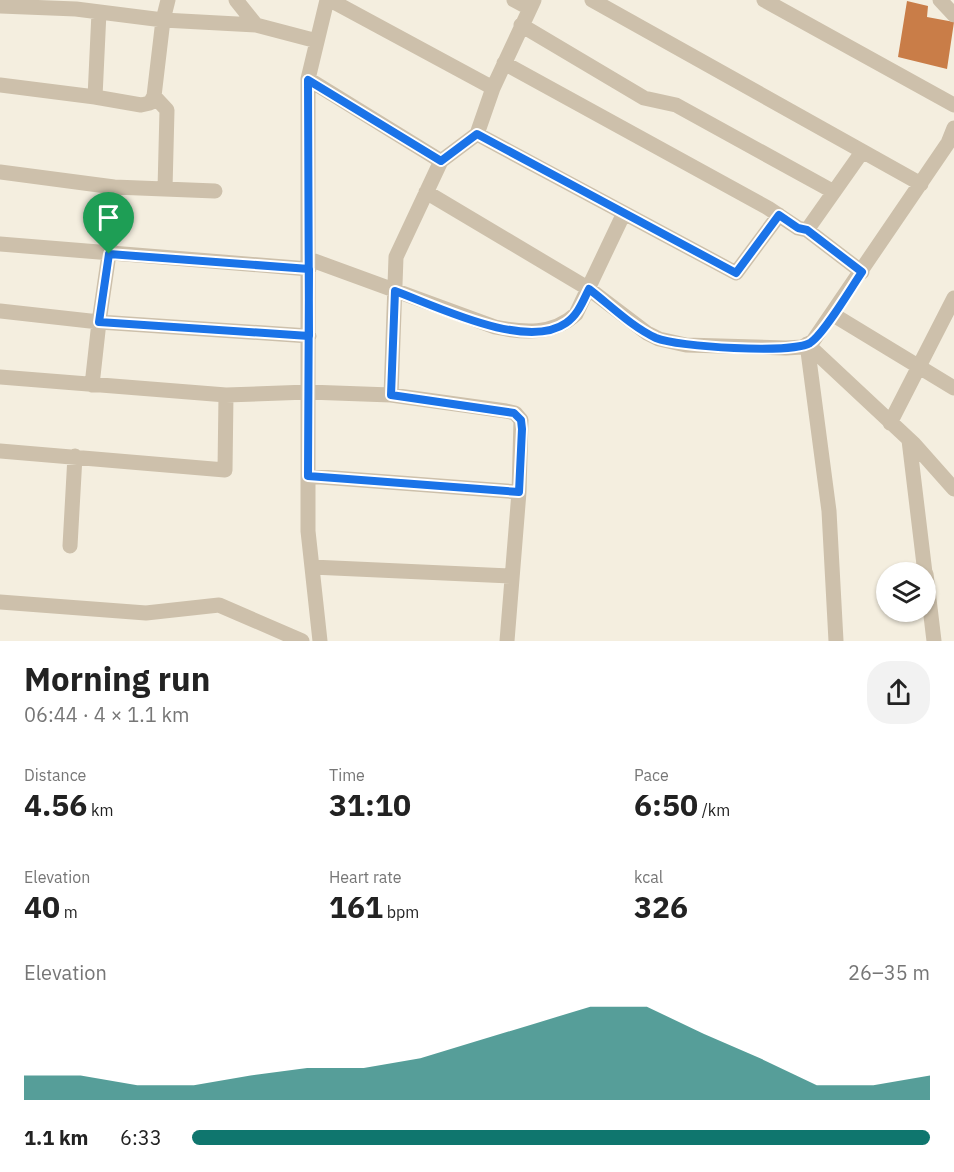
<!DOCTYPE html>
<html lang="en">
<head>
<meta charset="utf-8">
<style>
	:root { --surface:#fff; --page:#f2f2f2; --text:#222; --muted:#767676; --accent:#0f766e }
	body { margin:0; font-family:"IBM Plex Sans",sans-serif; background:var(--page); color:var(--text); height:100vh; display:flex; flex-direction:column; font-size:22px; white-space:nowrap }
	* { box-sizing:border-box; margin:0 }
	p { font-size:20px; color:var(--muted) }
	.icon { flex:none; width:33px; height:33px; fill:none; stroke:currentColor; stroke-width:2; stroke-linecap:round; stroke-linejoin:round }
	.map { position:relative; height:641px; overflow:hidden }
	.sheet { display:flex; flex-direction:column; background:var(--surface); flex:1 }
	.sheet>* { flex:none }
	.fabs { position:absolute; left:876px; top:562px; display:grid; gap:12px }
	.fabs a { display:grid; place-items:center; width:60px; height:60px; border-radius:50%; background:var(--surface); box-shadow:0 2px 4px #0004; font-size:30px }
	.pin { position:absolute; display:grid; place-items:center; width:51px; height:51px; color:#fff; margin:-62px -26px; border-radius:50% 50% 50% 0; rotate:-45deg; box-shadow:0 0 6px #0007 }
	.pin .icon { rotate:45deg }
	.round { display:grid; place-items:center; flex:none; width:63px; height:63px; border-radius:24px; background:var(--page) }
	.overview { display:flex; align-items:center; justify-content:space-between; height:102px; padding:0 24px }
	h1 { font-size:33px; font-weight:800; line-height:45px }
	.figures { display:grid; grid-template-columns:repeat(3,1fr); gap:9px; height:102px; padding:6px 24px }
	.figures div { display:grid; align-content:center }
	.figures b { font-size:30px; font-weight:800 }
	.figures small { font-size:16px; font-weight:400 }
	.figures p { font-size:16px }
	.chart { height:168px; padding:12px 24px }
	.chart p { display:flex; justify-content:space-between }
	.chart svg { width:100%; height:108px; margin-top:6px; fill:var(--accent); opacity:.7 }
	ul { padding:0 24px; list-style:none; font-size:20px }
	li { display:grid; grid-template-columns:96px 72px 1fr; align-items:center; height:45px }
	li i { height:15px; border-radius:8px; background:var(--accent) }
	.map>svg:first-child { display:block }
</style>
</head>
<body>
<div class="map">
<svg width="954" height="641" viewBox="0 0 954 641">
	<rect width="100%" height="100%" fill="#f4eedf"/>
	<path fill="#c97d48" d="M907,1L928,6L927,17L954,22L947,69L898,57Z"/>
	<g fill="none" stroke-linecap="round" stroke-linejoin="round">
		<path stroke="#cdc0ab" stroke-width="15" d="M236,0L256,25L317,41
			M330,0L493,88L534,0
			M514,0L529,8
			M592,0L921,184
			M764,0L954,105
			M940,0L954,15
			M0,6L76,9L163,20L168,0
			M521,25L644,98L676,105L834,192
			M504,63L768,208L798,228L807,230L862,152
			M308,79L441,161
			M0,85L95,97L99,12
			M493,88L477,134L736,273L779,215
			M154,96L167,110L165,189
			M95,97L141,105L150,103L154,96L163,20L256,25
			M0,172L114,187L109,254L99,322L309,336
			M114,187L215,191
			M426,192L589,289L647,333L659,339L686,345L786,348L802,347L813,341L948,143L954,128
			M807,230L862,272
			M0,244L309,269
			M309,259L495,327C524,333 553,335 576,314L624,213
			M0,311L99,322L92,385
			M832,314L954,388
			M807,344L829,511L836,641
			M807,344L914,444L954,489
			M0,377L226,395
			M391,395L506,411L515,413L521,420L519,492L507,641
			M890,423L954,298
			M909,440L925,573
			M0,451L225,470L226,395L308,392L391,395L396,257L441,161L477,134
			M308,476L519,492
			M70,546L75,456
			M312,567L512,576
			M926,574L934,641
			M0,602L146,613L219,605L302,641
			M320,641L308,531V79L327,0"/>
	</g>
	<g fill="none" stroke-linecap="round" stroke-linejoin="round">
		<g stroke="#fff" stroke-width="12">
			<path id="route" d="M109,254L309,269C309,338 308,407 308,476L519,492L522,429L521,420L514,413L391,395L395,291C436,306 526,351 566,323C578,315 583,301 589,289C610,305 632,327 656,338C677,347 792,354 810,343C824,334 851,288 862,272L807,230L798,228L779,215L736,273L477,134L441,161L308,80L309,336L99,322L109,254"/>
		</g>
		<use href="#route" stroke="#1a73e8" stroke-width="8"/>
	</g>
</svg>
<div class="fabs">
<a><svg class="icon" aria-label="layers" viewBox="0 0 24 24"><path d="M12 4l9 5-9 5-9-5zM3 14l9 5 9-5"/></svg></a>
</div>
<div class="pin" style="left:109px;top:254px;background:#1e9e55"><svg class="icon" aria-label="arrive" viewBox="0 0 24 24"><path d="M6 21V4h12l-3 4 3 4H6"/></svg></div>
</div>
<section class="sheet">
<div class="overview"><div><h1>Morning run</h1><p>06:44 · 4 × 1.1 km</p></div><a class="round"><svg class="icon" aria-label="share" viewBox="0 0 24 24"><path d="M12 15V3M7 8l5-5 5 5M5 13v7h14v-7"/></svg></a></div>
<div class="figures">
<div><p>Distance</p><b>4.56<small> km</small></b></div>
<div><p>Time</p><b>31:10</b></div>
<div><p>Pace</p><b>6:50<small> /km</small></b></div>
</div>
<div class="figures">
<div><p>Elevation</p><b>40<small> m</small></b></div>
<div><p>Heart rate</p><b>161<small> bpm</small></b></div>
<div><p>kcal</p><b>326</b></div>
</div>
<div class="chart"><p><span>Elevation</span>26–35 m</p>
<svg viewBox="0 0 160 44" preserveAspectRatio="none"><path d="M0 44V34L10 34L20 38L30 38L40 34L50 31L60 31L70 27L80 20L90 13L100 6L110 6L120 17L130 27L140 38L150 38L160 34V44z"/></svg>
</div>
<ul>
<li><b>1.1 km</b>6:33<i style="width:100%"></i></li>
</ul>
</section>
</body>
</html>
